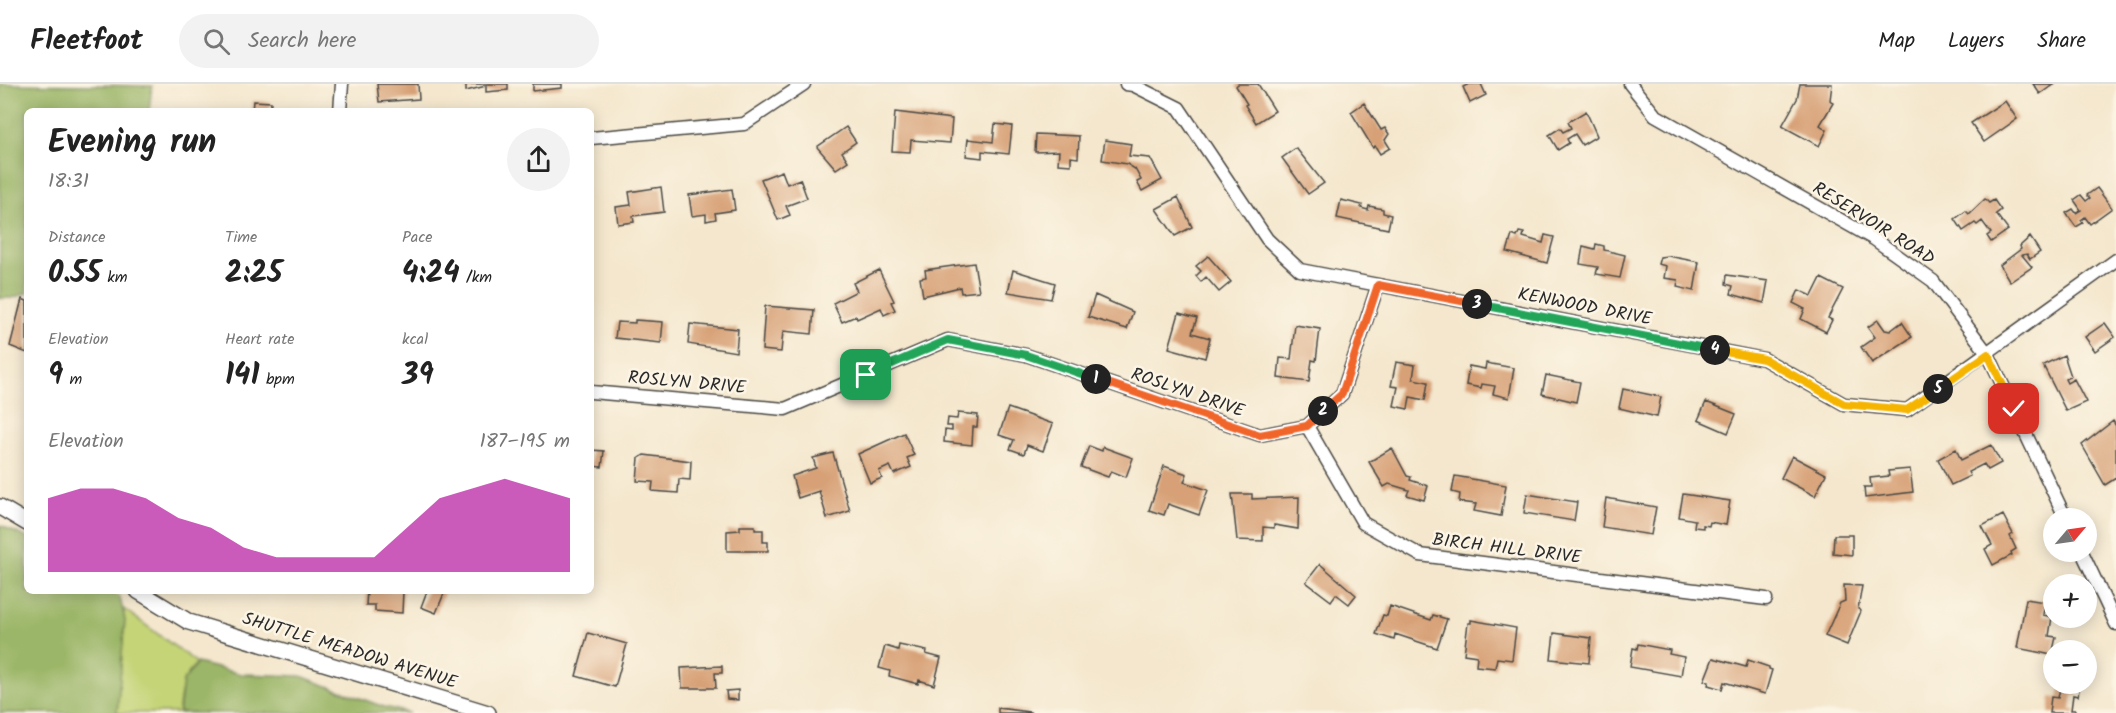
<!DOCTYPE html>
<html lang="en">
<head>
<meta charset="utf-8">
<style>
	:root { --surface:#fff; --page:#f2f2f2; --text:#222; --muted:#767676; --line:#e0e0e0; --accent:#b5179e }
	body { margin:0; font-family:Kalam,sans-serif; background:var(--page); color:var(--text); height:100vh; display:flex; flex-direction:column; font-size:22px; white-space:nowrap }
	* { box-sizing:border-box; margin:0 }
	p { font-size:20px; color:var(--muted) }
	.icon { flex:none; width:33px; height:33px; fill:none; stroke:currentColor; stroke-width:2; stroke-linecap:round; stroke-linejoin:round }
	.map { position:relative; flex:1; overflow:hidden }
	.sheet { position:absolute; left:24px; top:24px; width:570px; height:486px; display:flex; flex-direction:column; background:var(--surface); border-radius:9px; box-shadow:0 3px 15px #0003 }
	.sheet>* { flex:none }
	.needle { width:39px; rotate:61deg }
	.fabs { position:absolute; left:2043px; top:424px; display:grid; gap:12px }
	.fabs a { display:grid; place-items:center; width:54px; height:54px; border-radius:50%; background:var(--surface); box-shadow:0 3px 15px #0003; font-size:30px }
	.pin { position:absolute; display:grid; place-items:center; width:51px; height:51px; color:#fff; margin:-26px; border-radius:12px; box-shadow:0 3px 9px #0006 }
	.km { position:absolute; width:30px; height:30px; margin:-15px; border-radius:50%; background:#222; color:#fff; font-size:16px; line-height:30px; text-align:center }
	.round { display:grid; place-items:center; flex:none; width:63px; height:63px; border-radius:32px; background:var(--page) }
	.summary { display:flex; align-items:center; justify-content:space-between; height:102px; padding:0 24px }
	h1 { font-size:33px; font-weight:600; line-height:45px }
	.stats { display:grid; grid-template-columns:repeat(3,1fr); gap:9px; height:102px; padding:6px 24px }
	.stats div { display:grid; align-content:center }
	.stats b { font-size:30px; font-weight:600 }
	.stats small { font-size:16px; font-weight:400 }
	.stats p { font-size:16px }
	.chart { height:168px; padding:12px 24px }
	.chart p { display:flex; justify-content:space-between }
	.chart svg { width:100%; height:108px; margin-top:6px; fill:var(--accent); opacity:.7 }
	header { display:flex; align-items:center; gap:36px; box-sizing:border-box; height:84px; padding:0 30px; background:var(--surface); border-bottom:2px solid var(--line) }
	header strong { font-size:28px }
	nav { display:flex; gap:33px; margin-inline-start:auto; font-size:21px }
	.search { width:420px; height:54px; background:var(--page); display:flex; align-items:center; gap:15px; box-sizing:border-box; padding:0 21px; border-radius:33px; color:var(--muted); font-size:22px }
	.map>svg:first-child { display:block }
</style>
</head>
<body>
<header>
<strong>Fleetfoot</strong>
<div class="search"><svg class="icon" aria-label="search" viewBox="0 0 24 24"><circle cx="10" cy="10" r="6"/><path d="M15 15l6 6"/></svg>Search here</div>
<nav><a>Map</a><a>Layers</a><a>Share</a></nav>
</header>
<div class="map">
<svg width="2116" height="629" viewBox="0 0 2116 629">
	<rect width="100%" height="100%" fill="#fcf5e5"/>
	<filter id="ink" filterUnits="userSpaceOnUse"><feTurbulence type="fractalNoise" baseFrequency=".0167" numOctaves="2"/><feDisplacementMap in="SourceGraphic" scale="12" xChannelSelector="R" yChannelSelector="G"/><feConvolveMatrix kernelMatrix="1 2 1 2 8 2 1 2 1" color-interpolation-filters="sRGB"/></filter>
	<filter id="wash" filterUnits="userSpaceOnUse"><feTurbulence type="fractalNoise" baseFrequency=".008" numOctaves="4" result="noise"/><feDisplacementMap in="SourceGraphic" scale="24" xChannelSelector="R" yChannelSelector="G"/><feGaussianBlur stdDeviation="1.35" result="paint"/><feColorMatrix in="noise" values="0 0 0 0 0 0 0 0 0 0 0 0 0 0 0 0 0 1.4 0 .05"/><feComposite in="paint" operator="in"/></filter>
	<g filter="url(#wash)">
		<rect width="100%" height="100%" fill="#f4e7cd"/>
		<path fill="#c4d477" stroke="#788051" stroke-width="1.5" d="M124,525L197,579C184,590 179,612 179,629H117Z"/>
		<path fill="#9bb668" stroke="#63704a" stroke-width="1.5" d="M0,0L152,2L149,27H27V209L12,214H0Z
			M0,441L27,454V507H112L120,514L125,536L117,629H0Z
			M197,579L241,590L301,592L384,623L410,629H179L183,597Z"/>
		<g id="blocks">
			<path fill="#d7a076" d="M377,0H418L419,15L379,18Z
				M466,0H508V6L486,8V2L466,7Z
				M533,0H562V4L533,7Z
				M1238,0H1258L1275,27L1256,39L1245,21L1247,20L1236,2Z
				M1469,0H1481L1486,11L1470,19L1463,3Z
				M1800,0H1832L1830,16L1833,19L1820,41L1827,46L1819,62L1782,42L1797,15Z
				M2033,0H2054L2040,10Z
				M253,17L271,18L270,27H252Z
				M2005,17L2017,35L1984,58L1971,39Z
				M1364,19L1381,46L1385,44L1389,50L1385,56L1390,64L1380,70L1375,62L1373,64L1351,28Z
				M1586,27L1597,52L1582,61L1575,50L1567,55L1569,59L1558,66L1549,51L1560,44L1563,48L1571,44L1568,38Z
				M895,28L952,35L950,59L911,56L910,68L892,67Z
				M995,40L1012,42L1009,70L982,67V74L966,72L968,55L993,58Z
				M846,43L856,58L842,68L848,77L836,85L817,63Z
				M1036,50L1079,52L1078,74L1071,73V81L1058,80L1059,67L1035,68Z
				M1105,56L1131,60L1129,72L1150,74L1162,96L1142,107L1137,98L1141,96L1135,85L1127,80L1102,76Z
				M1296,64L1324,99L1308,110L1282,74Z
				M782,87L787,100L800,95L807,114L786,122L790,131L778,136L761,95Z
				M661,103L664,128L633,132L634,138L618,140L616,123L631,121L629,108Z
				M2097,104L2112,124L2090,140L2085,133L2081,136L2083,139L2076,143L2066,129L2073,125L2076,129L2081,126L2074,116L2081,111L2086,117L2090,114L2087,111Z
				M732,105L735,126L715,129L716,135L706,137V130L692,132L689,111Z
				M1178,113L1192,143L1175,152L1156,125Z
				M1985,115L1989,119L1994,116L2001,126L1996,130L2008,146L1991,158L1987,152L1991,149L1982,137L1977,141L1975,139L1963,147L1955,135L1966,127L1969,130Z
				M1341,116L1362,121L1361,124L1368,126L1369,122L1383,125V129L1391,131L1388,145L1337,134Z
				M1519,148L1524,149L1523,153L1543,159L1545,151L1554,153L1547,179L1507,168L1512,151L1517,153Z
				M2030,153L2040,168L2030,175L2027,170L2022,171L2032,183L2010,198L2000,181L2021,165L2020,162Z
				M1596,160L1604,162V166L1625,171L1620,194L1596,190L1598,183L1580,180L1583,162L1595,165Z
				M1208,172L1231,198L1219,208L1206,193L1201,198L1196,192L1201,187L1196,182Z
				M1668,172L1699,178L1694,207L1677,203L1678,196L1664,194L1666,182L1658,180L1660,173Z
				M974,179L979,207L961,209L960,203L923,212L920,194L926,193L925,186Z
				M879,186L894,217L891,218L895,226L884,231L881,224L857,235L856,232L842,238L833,219L857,207L853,199Z
				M1013,186L1055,199L1051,215L1008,208Z
				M1727,191L1768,197L1764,219L1731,210L1733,202L1726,200Z
				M1821,194L1843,205L1828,234L1832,236L1826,248L1801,235L1805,225L1793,219L1799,206L1812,212Z
				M1095,211L1133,228L1127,245L1088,233Z
				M22,215L27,217V269L10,262Z
				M765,222L814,226L812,250L783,247L781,268L762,266Z
				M1179,229L1197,234L1192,249L1210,254L1205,274L1169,264Z
				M635,236L663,238L661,259L615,254L617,238L635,239Z
				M1878,236L1885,246L1890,247L1902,238L1912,253L1872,279L1861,263L1875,253L1868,243Z
				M2105,239L2115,253L2095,267L2085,253Z
				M690,240L738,245L736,268L688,260Z
				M1295,241L1320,245L1316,277L1312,276L1309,298L1278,294L1280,274L1291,275Z
				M2064,271L2071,292L2065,295L2067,299L2074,295L2086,318L2066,327L2043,281Z
				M1396,278L1415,281L1413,295L1428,298L1425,316L1410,313L1408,325L1394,322L1398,303L1391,302Z
				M1486,279L1514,284L1509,314L1493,310L1495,302L1482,300L1481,304L1466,301L1469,282L1485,285Z
				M1546,291L1580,298L1576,318L1542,310Z
				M1623,305L1661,313L1657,333L1619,324Z
				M1706,318L1736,330L1728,349L1698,336Z
				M1008,324L1053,340L1043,367L1027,361L1024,370L1010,365L1014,356L999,351Z
				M958,329L978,331L977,343H973L972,361L944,358L945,346L952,347V342H947L948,334L957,335Z
				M2113,337L2116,342V394L2105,401L2082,361Z
				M904,349L914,371L907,374L911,383L894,390L890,382L879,387L882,394L870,399L858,370Z
				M1991,361L2001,379L1988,386L1984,380L1968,388L1970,392L1951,401L1938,375L1956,365L1961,376Z
				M1089,362L1102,367L1103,363L1133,374L1126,393L1111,387L1108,393L1081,383Z
				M1392,364L1407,392L1411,393L1410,396L1428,402L1424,416L1407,411L1409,406L1389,400L1384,403L1369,378Z
				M591,366L604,367L602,383L591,382Z
				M833,369L850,427L827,434L819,407L798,414L792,392L816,384L813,374Z
				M644,371L691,377L690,396L679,395L678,409L652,407L653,398L637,397L639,374Z
				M1792,372L1826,390L1815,412L1781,394Z
				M1164,382L1187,390L1184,398L1208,406L1199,431L1168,420L1164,431L1149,426Z
				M1910,385L1913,408L1865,414L1864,403H1871L1870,394L1889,392L1888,387Z
				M1455,392L1506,401L1501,432L1474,427L1476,420L1459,418L1460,410L1452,408Z
				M1232,410H1252V415L1299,413L1298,445L1274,441V444L1263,443V457L1237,456Z
				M1527,410L1577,418L1574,437L1524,429Z
				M1683,410L1730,417L1726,441L1710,438L1709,442L1703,441V444L1694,443L1695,436L1679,433Z
				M1606,414L1656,423L1651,451L1602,443Z
				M2003,431L2013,450L2010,452L2016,465L2011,468L2012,471L1993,481L1985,465L1992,461L1982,442Z
				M740,442H755V446H763V458H768V467H727V447L740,446Z
				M1834,451H1852V471L1833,469Z
				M1320,480L1356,511L1349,520L1336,510L1331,517L1306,498Z
				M1844,501L1862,502L1858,525L1861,527L1847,561L1825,552L1840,519L1845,517Z
				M367,507H403L402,529L375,527V521H366Z
				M427,507H445L436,529L421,523Z
				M2026,515L2045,518L2043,531L2052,533L2049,552L2056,553L2052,571L2017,564Z
				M1390,522L1431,536L1433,531L1447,535L1437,564L1395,550L1394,556L1376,550L1383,531L1387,532Z
				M1471,536L1516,544L1512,576L1497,574L1495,584L1476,582L1477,572L1464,570L1468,539H1471Z
				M588,549L627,560L615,603L576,592Z
				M1554,549L1591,554L1589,579L1551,575Z
				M1638,560L1670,566L1669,570L1684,573L1681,592L1630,583L1633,564L1637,565Z
				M899,561L927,567L926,570L941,574L934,601L919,596L918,600L889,592L890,587L879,584L885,562L898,566Z
				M1713,574L1746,583L1748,576L1769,583V585L1772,586L1765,610L1724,598L1722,605L1708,601L1709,598L1704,597Z
				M722,582V589H715L716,604H682L681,584Z
				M2061,600H2080L2078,612L2073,611L2071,626H2075V629H2049L2051,613L2058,614Z
				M738,606V616L727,615L726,607Z
				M998,624L1030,628L1029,629H998Z"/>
		</g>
	</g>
	<g filter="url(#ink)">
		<use href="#blocks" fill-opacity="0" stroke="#494743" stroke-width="1.5"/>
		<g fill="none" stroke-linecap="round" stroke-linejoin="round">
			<g stroke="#494743" stroke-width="15">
				<path id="minor" d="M1126,0L1133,1L1179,24L1267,155L1300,186L1764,275L1844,320L1907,326L2116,176
					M1630,0L1655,31L1874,155L1933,197L1988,270L2066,435
					M340,27L342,0
					M591,54L744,40L804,0
					M591,308L785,325L948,256L1026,271L1260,351L1307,342L1342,310L1378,201
					M1307,342L1363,439L1420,471L1766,515
					M2082,468L2116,540"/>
			</g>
			<g stroke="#494743" stroke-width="18">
				<path id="tertiary" d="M0,423L27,439
					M138,507L189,538L488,629"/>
			</g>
			<use href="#minor" stroke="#fff" stroke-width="12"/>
			<use href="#tertiary" stroke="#fff" stroke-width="15"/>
		</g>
	</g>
	<g fill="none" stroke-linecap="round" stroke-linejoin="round" filter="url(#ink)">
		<g stroke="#fff" stroke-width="12">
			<path id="split-1" d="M866,291L948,256L1026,271L1096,295"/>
		</g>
		<g stroke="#fff" stroke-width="12">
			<path id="split-2" d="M1096,295L1260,351L1307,342L1323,327"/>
		</g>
		<g stroke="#fff" stroke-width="12">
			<path id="split-3" d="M1323,327L1342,310L1378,201L1477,220"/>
		</g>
		<g stroke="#fff" stroke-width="12">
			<path id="split-4" d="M1477,220L1715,266"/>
		</g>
		<g stroke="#fff" stroke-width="12">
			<path id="split-5" d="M1715,266L1764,275L1844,320L1907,326L1938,305"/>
		</g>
		<g stroke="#fff" stroke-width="12">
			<path id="split-6" d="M1938,305L1988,270L2014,325"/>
		</g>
		<use href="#split-1" stroke="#22a559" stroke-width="8"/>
		<use href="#split-2" stroke="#f0652b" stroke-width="8"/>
		<use href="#split-3" stroke="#f0652b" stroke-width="8"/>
		<use href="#split-4" stroke="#22a559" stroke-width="8"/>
		<use href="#split-5" stroke="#f5b400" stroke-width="8"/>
		<use href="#split-6" stroke="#f5b400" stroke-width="8"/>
	</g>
	<g text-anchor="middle" stroke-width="5" stroke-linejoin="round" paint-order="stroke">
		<g font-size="18" fill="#2b2b2b" stroke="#fcf5e5">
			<text transform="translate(1874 139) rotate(32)" y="6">RESERVOIR ROAD</text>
			<text transform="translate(1585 222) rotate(11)" y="6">KENWOOD DRIVE</text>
			<text transform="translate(687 298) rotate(5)" y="6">ROSLYN DRIVE</text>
			<text transform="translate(1188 308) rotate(19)" y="6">ROSLYN DRIVE</text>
			<text transform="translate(1507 464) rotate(7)" y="6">BIRCH HILL DRIVE</text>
			<text transform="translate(350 566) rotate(17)" y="6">SHUTTLE MEADOW AVENUE</text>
		</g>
	</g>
</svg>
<div class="fabs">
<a><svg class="needle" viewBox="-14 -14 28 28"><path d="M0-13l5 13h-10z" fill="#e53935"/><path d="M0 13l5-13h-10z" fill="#767676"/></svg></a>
<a>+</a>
<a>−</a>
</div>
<div class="pin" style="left:866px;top:291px;background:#1e9e55"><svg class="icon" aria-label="arrive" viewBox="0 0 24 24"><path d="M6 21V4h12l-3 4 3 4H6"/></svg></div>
<div class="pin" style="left:2014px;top:325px;background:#d93025"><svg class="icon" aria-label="check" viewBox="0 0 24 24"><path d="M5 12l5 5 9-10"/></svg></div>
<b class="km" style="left:1096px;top:295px">1</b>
<b class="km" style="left:1323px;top:327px">2</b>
<b class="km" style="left:1477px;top:220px">3</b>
<b class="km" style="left:1715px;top:266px">4</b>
<b class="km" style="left:1938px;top:305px">5</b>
<section class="sheet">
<div class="summary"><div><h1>Evening run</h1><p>18:31</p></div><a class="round"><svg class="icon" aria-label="share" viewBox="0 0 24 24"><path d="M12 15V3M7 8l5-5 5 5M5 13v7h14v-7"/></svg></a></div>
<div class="stats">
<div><p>Distance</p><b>0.55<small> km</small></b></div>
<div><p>Time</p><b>2:25</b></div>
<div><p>Pace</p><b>4:24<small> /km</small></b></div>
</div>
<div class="stats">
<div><p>Elevation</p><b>9<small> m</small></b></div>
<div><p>Heart rate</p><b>141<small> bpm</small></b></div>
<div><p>kcal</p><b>39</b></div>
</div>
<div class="chart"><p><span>Elevation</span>187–195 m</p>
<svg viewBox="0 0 160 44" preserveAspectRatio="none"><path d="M0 44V14L10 10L20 10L30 14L40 22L50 26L60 34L70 38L80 38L90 38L100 38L110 26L120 14L130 10L140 6L150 10L160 14V44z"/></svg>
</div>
</section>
</div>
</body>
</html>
